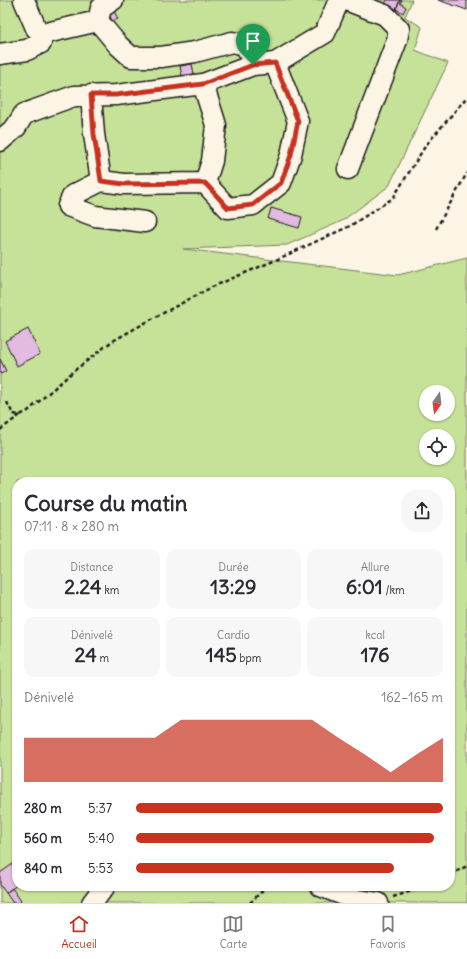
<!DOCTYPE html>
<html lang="fr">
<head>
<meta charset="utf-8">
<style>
	:root { --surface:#fff; --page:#f7f7f7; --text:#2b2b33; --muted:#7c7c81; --line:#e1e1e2; --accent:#c8321e }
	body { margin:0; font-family:Delius,sans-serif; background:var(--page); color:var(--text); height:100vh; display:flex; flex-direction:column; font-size:15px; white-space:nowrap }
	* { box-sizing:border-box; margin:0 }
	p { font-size:13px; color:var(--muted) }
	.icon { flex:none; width:22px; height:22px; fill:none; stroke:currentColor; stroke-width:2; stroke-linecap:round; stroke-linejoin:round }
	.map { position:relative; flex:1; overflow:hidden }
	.details { position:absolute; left:12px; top:477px; width:443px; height:414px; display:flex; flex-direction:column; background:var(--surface); border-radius:16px; box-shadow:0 1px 3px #0004 }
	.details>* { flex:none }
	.needle { width:26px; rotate:194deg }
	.fabs { position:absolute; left:419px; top:385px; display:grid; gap:8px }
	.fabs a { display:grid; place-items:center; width:36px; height:36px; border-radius:50%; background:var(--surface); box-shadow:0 1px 3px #0004; font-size:20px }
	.pin { position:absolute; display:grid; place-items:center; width:34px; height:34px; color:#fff; margin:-41px -17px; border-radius:50% 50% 50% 0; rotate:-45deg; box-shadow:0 0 4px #0007 }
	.pin .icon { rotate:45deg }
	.round { display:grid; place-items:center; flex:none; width:42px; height:42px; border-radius:16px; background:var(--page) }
	.summary { display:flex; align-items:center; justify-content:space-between; height:68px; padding:0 12px }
	h1 { font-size:22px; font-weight:700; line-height:30px }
	.stats { display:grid; grid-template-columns:repeat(3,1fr); gap:6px; height:68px; padding:4px 12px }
	.stats div { display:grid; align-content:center; border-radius:10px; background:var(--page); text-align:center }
	.stats b { font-size:20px; font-weight:700 }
	.stats small { font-size:11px; font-weight:400 }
	.stats p { font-size:11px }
	.chart { height:112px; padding:8px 12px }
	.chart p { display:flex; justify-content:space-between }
	.chart svg { width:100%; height:72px; margin-top:4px; fill:var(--accent); opacity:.7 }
	ul { padding:0 12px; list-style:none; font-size:13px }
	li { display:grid; grid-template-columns:64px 48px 1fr; align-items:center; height:30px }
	li i { height:10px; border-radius:5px; background:var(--accent) }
	.menu { display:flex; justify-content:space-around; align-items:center; height:56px; border-top:1px solid var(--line); background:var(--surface); font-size:11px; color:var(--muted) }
	.menu a { display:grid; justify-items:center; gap:2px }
	.menu .active { color:var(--accent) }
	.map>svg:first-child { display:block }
</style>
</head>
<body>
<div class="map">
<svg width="467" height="903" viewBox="0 0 467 903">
	<rect width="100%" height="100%" fill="#fcf5e5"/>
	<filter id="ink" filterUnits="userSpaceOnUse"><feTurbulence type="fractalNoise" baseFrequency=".025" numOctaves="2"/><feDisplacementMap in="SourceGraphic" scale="8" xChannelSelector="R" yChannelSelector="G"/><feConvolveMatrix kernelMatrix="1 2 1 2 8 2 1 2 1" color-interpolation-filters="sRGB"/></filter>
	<g filter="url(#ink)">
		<path fill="#c6e198" stroke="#717e5a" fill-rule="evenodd" d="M0,0H412L405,17L422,27L415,50L448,63L389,186L342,221L287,245L183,249L398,275L467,258V903H0ZM426,392H448V414H426ZM426,436H448V458H426ZM17,482H450V886H17Z"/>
		<path fill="#e3bae1" stroke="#1c1c1c" d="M387,0H400L396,9L385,4Z
			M400,0H402L400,3L406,7L403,13L396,9Z
			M438,0H467V10Z
			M113,9L118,19L112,21L108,12Z
			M192,64L194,74L182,76L180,66Z
			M271,208L302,217L299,228L268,219Z
			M28,329L40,354L17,366L5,341Z
			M0,359L6,371L1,374L0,372Z
			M17,861V885L6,893L0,885V873Z
			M12,888L21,901L19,903H13L6,893Z"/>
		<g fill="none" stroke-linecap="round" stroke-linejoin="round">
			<g stroke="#1c1c1c" stroke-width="23">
				<path id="minor" d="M113,0L101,8L98,21L118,45L131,57H161L195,52L232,42L246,45L253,65
					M346,0L385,15L399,29L397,40L348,169
					M42,34L98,21
					M0,54L27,50L41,43L42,34L36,28L24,0
					M91,95L94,134L101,181L73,195L68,206L95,216L145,222
					M0,141L16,127L24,114L74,96L116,95L203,84L253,65L275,63L325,33L339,0
					M101,181L124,184L205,183L212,161L216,125L203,84
					M205,183L228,208L253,205L281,183L291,155L298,121L275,63
					M320,886L357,900L378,903
					M92,903L105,886"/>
			</g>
			<path stroke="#1c1c1c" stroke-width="2.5" stroke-dasharray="4 3" stroke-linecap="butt" d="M436,229L467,173
				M7,402L13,414L20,415L28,411L75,370L111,342L152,319L212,287L278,259L350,226L393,198L426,145L467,97
				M0,430L20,415
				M450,875L467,866
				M393,897L428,886
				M250,903L267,886"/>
			<use href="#minor" stroke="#fcf5e5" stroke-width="20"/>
		</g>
	</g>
	<g fill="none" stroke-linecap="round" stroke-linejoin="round" filter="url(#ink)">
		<g stroke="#fff" stroke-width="8">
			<path id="route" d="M275,63L298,121L291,155L281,183L253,205L228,208L205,183L124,184L101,181L94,134L91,95H116L203,84L253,65Z"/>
		</g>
		<use href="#route" stroke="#c8321e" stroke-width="5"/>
	</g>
</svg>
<div class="fabs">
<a><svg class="needle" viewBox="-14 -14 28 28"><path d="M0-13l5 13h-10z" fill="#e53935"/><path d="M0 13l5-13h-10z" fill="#7c7c81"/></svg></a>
<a><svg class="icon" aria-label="locate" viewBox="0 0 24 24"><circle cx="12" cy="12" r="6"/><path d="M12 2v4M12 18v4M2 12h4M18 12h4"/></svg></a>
</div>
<div class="pin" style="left:253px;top:65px;background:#1e9e55"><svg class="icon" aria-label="arrive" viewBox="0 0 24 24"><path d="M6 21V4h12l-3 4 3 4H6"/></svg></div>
<section class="details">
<div class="summary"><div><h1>Course du matin</h1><p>07:11 · 8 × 280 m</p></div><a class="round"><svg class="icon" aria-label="share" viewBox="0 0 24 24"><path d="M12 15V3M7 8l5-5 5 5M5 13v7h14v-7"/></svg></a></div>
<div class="stats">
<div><p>Distance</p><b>2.24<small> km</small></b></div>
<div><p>Durée</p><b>13:29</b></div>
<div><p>Allure</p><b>6:01<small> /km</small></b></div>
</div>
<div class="stats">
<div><p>Dénivelé</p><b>24<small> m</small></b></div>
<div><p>Cardio</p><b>145<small> bpm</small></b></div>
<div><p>kcal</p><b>176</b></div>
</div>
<div class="chart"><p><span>Dénivelé</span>162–165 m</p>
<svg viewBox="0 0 160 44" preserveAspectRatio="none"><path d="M0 44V17L10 17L20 17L30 17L40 17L50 17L60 6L70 6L80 6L90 6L100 6L110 6L120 17L130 27L140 38L150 27L160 17V44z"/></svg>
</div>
<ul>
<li><b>280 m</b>5:37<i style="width:100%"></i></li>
<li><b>560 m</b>5:40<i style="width:97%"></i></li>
<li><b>840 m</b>5:53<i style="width:84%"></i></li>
</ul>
</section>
</div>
<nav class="menu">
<a class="active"><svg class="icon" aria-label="home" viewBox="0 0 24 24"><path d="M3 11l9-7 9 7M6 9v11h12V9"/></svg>Accueil</a>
<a><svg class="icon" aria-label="map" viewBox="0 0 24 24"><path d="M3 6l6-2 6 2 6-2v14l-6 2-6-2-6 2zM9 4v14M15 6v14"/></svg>Carte</a>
<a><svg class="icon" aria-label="saved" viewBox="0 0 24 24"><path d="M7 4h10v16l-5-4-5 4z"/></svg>Favoris</a>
</nav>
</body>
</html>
